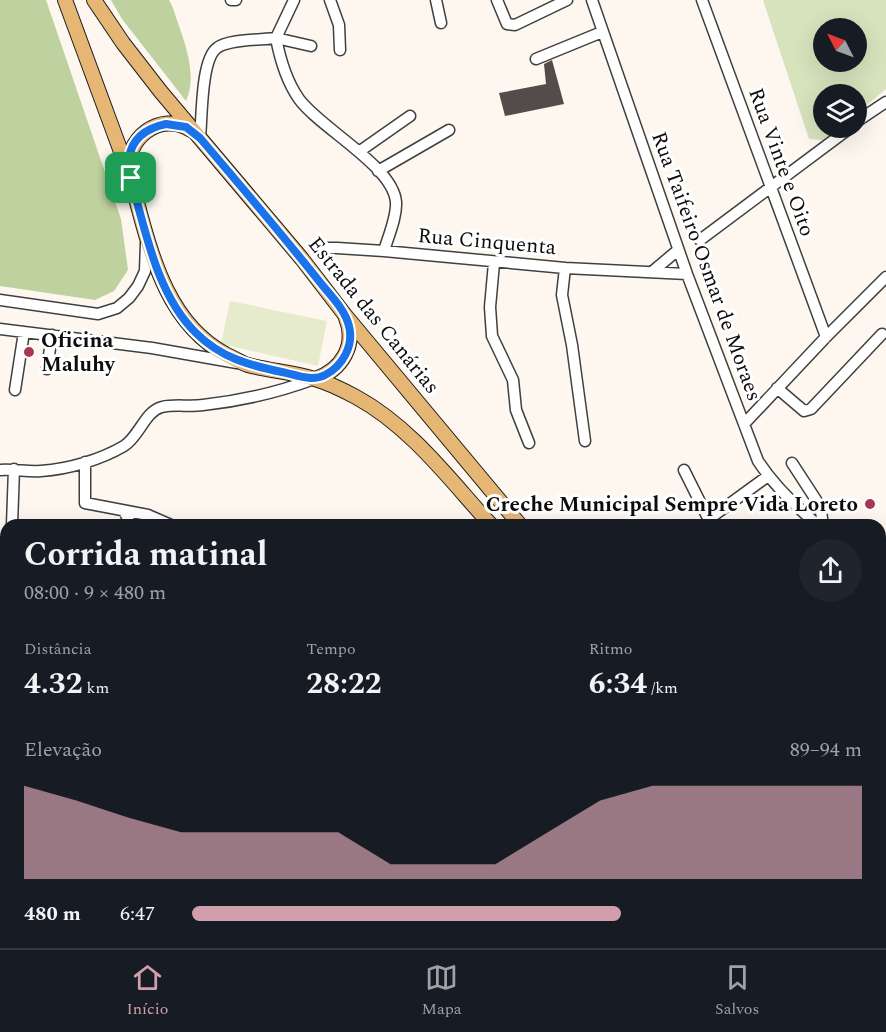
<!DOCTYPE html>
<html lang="pt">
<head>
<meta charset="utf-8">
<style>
	:root { --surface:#171b24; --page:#20242c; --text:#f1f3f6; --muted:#9ea1a6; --line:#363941; --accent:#d19eac }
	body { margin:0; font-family:Spectral,serif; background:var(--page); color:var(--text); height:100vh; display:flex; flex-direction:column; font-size:22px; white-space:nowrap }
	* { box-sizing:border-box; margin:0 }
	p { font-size:20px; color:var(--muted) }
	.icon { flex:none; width:33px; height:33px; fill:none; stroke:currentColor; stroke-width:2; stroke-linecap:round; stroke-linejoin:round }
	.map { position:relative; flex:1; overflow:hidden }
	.drawer { position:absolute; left:0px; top:519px; width:886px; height:429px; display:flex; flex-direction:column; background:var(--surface); border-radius:18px 18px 0 0; box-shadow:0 6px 24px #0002 }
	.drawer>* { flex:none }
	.needle { width:39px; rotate:312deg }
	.tools { position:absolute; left:813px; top:18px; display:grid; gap:12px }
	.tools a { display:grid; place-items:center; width:54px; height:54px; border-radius:50%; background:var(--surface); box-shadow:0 6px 24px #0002; font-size:30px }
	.pin { position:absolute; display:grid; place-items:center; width:51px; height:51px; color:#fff; margin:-26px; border-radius:12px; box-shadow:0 3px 9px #0006 }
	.round { display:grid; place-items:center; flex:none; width:63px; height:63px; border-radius:32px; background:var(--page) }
	.overview { display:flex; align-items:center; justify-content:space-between; height:102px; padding:0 24px }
	h1 { font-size:33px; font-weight:700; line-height:45px }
	.metrics { display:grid; grid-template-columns:repeat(3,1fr); gap:9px; height:102px; padding:6px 24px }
	.metrics div { display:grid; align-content:center }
	.metrics b { font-size:30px; font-weight:700 }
	.metrics small { font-size:16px; font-weight:400 }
	.metrics p { font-size:16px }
	.chart { height:168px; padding:12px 24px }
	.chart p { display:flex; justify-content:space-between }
	.chart svg { width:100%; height:108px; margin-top:6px; fill:var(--accent); opacity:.7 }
	ul { padding:0 24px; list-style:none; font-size:20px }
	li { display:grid; grid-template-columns:96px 72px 1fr; align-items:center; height:45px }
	li i { height:15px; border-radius:8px; background:var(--accent) }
	.tabs { display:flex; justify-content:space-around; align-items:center; height:84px; border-top:2px solid var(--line); background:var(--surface); font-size:16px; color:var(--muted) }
	.tabs a { display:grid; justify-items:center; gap:3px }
	.tabs .selected { color:var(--accent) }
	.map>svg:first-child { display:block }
</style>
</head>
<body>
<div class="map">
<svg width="886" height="948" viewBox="0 0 886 948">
	<rect width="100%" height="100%" fill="#fdf7ef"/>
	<path fill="#d7e3bd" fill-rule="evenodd" d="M763,0H886V89L857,113L856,94H824V128H839L823,140L809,139ZM824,28H856V62H824Z"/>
	<path fill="#bed19e" d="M0,0H46L121,219L128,270L114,291L95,300L0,286Z
		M111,0H169L173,8C182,37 199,72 186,101L122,19Z"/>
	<path fill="#e6ebcd" d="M230,301L327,321L318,366L221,344Z"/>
	<path fill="#544c4b" d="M552,60L564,104L505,116L499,93L546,84L544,64Z"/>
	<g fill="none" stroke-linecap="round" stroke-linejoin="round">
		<g stroke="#404040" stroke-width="13">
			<path id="minor" d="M231,0H236
				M294,0L276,38L311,46
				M330,0L339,25L340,50
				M436,0L441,23
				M497,0L507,24L515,25L567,0
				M592,0L687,274L758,461C774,485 795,506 818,525
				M702,0L826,337
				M536,59L602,32
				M856,122L886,102
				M200,138C202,118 201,59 217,48C228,39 262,40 276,38C280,59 287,82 299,99C320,128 393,166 396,202C397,217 388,237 384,251
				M360,151L410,116
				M378,171L449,130
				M700,240L850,128
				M318,248H337L384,251L565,268L687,274
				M494,263L490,307L492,336L513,380L516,410L529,443
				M565,268L562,295L572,345L585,441
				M653,271L678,250
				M0,300L98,314L117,308L129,298L138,286L145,271L146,243
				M0,329L152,348L237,363
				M47,369L52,335
				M777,388L804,411L811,409L882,334
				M15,390L24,332
				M744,424L826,337L886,277
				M85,462V503L148,515L171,525
				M792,463L820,506L822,518L820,525
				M0,470C14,469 28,472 41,471C69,469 100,460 124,446C139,437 145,411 162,407C174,404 190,407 203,405C240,401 279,392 314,379
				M684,470L707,516H713L768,476
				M124,511L131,525
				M12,525L14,469
				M880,566L886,569
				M0,618L6,617
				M0,689L6,694
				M0,761L6,762
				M209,942L211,948
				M543,942L547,948
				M326,948L340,942"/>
		</g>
		<g stroke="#1e1e1e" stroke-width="16">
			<path id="major" d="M65,0L127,168
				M94,0L123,43L161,92L302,259L345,315L520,525
				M191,130C160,110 124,139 129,173C148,239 161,321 227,355C234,358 241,363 248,365C270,371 293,372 315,379C329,383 343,390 356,397C411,427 450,480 491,525
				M315,379C342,370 357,345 346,318
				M846,942L852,948
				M880,942L886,947"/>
		</g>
		<use href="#minor" stroke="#fff" stroke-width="10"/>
		<use href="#major" stroke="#e6b675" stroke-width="14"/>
	</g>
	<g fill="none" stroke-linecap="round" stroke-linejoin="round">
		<g stroke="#fff" stroke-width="12">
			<path id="route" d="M166,124L186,127L200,138C240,185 280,232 319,281C329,294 345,309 349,326C354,345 343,366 325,375C312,382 296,375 282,372C249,365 221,358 196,333C162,300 149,247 137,202C133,189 126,173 129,158C132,138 147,128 166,124Z"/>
		</g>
		<use href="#route" stroke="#1a73e8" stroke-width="8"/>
	</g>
	<g fill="#aa3751" stroke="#fff" stroke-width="2">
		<circle cx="29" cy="352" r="6"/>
		<circle cx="870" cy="504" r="6"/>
	</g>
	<g text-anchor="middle" stroke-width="6" stroke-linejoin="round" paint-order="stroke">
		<g font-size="21" fill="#0d0d0d" stroke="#fff">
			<text transform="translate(782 162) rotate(70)" y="7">Rua Vinte e Oito</text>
			<text transform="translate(487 241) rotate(5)" y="7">Rua Cinquenta</text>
			<text transform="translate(707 266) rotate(70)" y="7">Rua Taifeiro Osmar de Moraes</text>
			<text transform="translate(374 315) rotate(51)" y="7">Estrada das Canárias</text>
		</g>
		<g font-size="21" font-weight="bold" fill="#0d0d0d" stroke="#fff" text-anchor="start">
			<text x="41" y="347">Oficina<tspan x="41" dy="24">Maluhy</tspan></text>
			<text x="858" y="511" text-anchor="end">Creche Municipal Sempre Vida Loreto</text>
		</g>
	</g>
</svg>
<div class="tools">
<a><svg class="needle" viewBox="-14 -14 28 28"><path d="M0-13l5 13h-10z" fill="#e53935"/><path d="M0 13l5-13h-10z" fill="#9ea1a6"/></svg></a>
<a><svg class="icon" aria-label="layers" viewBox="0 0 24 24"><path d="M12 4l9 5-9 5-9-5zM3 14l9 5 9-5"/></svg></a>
</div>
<div class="pin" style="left:131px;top:178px;background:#1e9e55"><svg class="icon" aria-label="arrive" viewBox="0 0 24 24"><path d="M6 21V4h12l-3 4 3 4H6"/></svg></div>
<section class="drawer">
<div class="overview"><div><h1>Corrida matinal</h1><p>08:00 · 9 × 480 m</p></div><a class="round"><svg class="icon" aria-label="share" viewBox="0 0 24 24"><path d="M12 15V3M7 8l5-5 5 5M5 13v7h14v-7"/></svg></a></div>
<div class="metrics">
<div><p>Distância</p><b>4.32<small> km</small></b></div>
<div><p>Tempo</p><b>28:22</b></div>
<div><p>Ritmo</p><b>6:34<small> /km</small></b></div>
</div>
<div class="chart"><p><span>Elevação</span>89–94 m</p>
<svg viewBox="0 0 160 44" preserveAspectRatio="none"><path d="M0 44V6L10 12L20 19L30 25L40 25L50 25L60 25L70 38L80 38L90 38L100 25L110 12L120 6L130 6L140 6L150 6L160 6V44z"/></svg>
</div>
<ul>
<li><b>480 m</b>6:47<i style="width:64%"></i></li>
</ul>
</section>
</div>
<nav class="tabs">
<a class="selected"><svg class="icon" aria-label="home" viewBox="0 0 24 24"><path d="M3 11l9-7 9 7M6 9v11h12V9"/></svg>Início</a>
<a><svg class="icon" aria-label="map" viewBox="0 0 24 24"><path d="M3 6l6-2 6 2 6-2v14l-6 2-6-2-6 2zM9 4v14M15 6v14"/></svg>Mapa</a>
<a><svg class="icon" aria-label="saved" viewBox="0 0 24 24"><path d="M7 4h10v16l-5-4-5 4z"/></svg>Salvos</a>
</nav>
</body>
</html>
